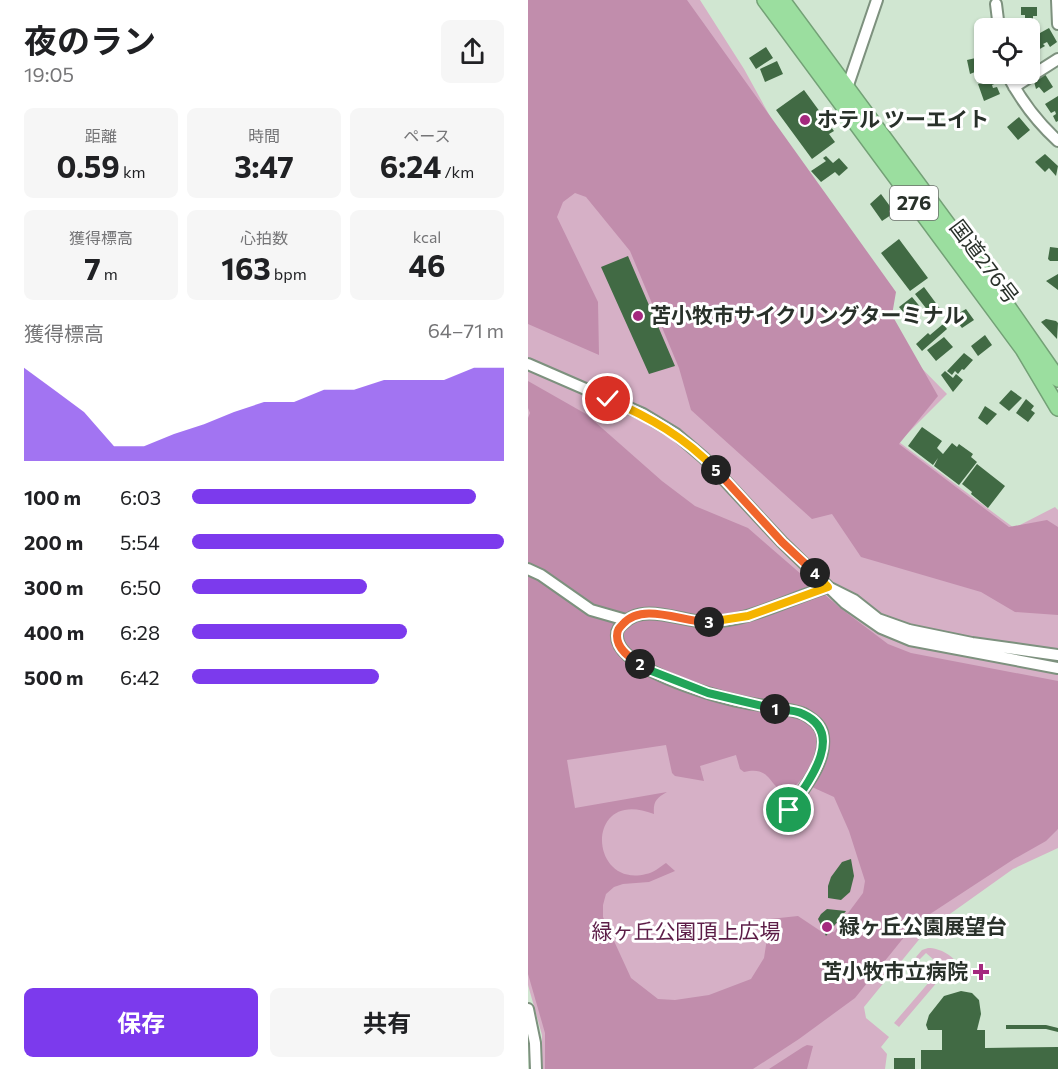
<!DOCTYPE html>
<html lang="ja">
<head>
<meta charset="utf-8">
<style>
	:root { --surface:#fff; --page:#f6f6f6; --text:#202124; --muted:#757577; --accent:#7c3aed }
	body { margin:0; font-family:Commissioner,"Noto Sans JP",sans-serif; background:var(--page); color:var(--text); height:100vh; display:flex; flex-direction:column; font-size:22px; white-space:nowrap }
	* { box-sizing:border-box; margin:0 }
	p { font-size:20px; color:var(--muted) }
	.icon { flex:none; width:33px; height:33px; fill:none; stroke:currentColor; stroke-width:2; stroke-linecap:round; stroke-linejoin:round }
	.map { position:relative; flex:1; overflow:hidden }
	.side { display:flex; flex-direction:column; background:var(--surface); width:528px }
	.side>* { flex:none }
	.controls { position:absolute; left:446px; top:18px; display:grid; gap:12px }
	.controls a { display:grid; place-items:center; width:66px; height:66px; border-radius:9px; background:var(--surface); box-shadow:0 2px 4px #0004; font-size:30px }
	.pin { position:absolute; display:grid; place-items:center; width:51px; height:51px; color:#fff; margin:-26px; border:3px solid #fff; border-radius:50%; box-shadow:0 2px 6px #0007 }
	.km { position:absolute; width:30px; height:30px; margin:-15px; border-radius:50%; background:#222; color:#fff; font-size:16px; line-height:30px; text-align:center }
	.round { display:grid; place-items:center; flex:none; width:63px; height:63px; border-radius:9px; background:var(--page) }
	.headline { display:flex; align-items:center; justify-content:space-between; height:102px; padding:0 24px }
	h1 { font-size:33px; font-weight:700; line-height:45px }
	.stats { display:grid; grid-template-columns:repeat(3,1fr); gap:9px; height:102px; padding:6px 24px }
	.stats div { display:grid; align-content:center; border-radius:9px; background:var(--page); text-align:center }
	.stats b { font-size:30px; font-weight:700 }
	.stats small { font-size:16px; font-weight:400 }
	.stats p { font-size:16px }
	.chart { height:168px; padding:12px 24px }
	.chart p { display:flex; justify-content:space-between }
	.chart svg { width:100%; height:108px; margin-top:6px; fill:var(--accent); opacity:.7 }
	.button { display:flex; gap:12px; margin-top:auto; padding:12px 24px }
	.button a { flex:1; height:69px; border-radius:9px; background:var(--accent); color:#fff; font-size:24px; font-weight:700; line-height:69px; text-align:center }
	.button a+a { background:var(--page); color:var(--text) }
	ul { padding:0 24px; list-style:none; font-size:20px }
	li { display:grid; grid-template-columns:96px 72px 1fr; align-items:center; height:45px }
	li i { height:15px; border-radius:8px; background:var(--accent) }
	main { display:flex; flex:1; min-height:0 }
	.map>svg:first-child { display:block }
</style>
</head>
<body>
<main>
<section class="side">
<div class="headline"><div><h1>夜のラン</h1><p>19:05</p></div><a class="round"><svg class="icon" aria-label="share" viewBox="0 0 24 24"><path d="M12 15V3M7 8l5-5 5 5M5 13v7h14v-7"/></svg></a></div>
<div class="stats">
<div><p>距離</p><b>0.59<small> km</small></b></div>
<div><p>時間</p><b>3:47</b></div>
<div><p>ペース</p><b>6:24<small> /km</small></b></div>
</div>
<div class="stats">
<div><p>獲得標高</p><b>7<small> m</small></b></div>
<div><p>心拍数</p><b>163<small> bpm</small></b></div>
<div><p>kcal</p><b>46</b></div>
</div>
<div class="chart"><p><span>獲得標高</span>64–71 m</p>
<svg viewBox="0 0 160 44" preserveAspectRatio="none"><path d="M0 44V6L10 15L20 24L30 38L40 38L50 33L60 29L70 24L80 20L90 20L100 15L110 15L120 11L130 11L140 11L150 6L160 6V44z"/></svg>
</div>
<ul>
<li><b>100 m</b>6:03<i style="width:91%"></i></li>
<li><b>200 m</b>5:54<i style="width:100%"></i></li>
<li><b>300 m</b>6:50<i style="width:56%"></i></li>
<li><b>400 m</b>6:28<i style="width:69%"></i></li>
<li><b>500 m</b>6:42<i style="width:60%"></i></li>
</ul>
<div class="button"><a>保存</a><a>共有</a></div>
</section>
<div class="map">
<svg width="530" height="1069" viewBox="0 0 530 1069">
	<rect width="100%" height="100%" fill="#d0e6d1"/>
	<path fill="#d6b0c6" d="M0,0H172L216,69L364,338L419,394L371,442L486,528L527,507L530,510V848L485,869L398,931L336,1007L338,1018L361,1037L353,1047L359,1054L357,1069H14V1035L0,985Z
		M400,948C412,948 427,956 431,967L427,970L422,967L371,1027L366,1023L414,967L398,953L391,960L388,957L394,950Z"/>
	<path fill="#c18dac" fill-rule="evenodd" d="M0,0H159L368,292L364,315L410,396L371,444L481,527L519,520L530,527V615L487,612L453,592L333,557L304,514L284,519L163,410L151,368L102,251L58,197L47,193L35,202L29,217L70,302L71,355L0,324Z
		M0,381L58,414L134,481L167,506L220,528L311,607L360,644L383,653L530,681V829L518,841L486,859L399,916L381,931L327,998L271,1039L225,1069H17V1033L0,974V418L2,413L0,408ZM138,745L144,773L147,776L176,781L172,766L208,755L212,769L216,772C245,765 240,789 260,793L274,779L284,787L306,797L321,831L337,881L335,893L306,932H294L270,916L242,919L236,958L223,979L181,995L147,1000L130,999L103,978L75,917V905L78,894L86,887L95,884L121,882L147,871L138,863C132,867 125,873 118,874C60,889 56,786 126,814C125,802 128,798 139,792L47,808L39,760Z
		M279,1045L285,1046L279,1069H241L275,1047Z"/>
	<path fill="#416a44" d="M493,7H509V16H505V20H497V15H493Z
		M492,19L493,28L478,27L479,20Z
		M521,28L529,42L522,47L519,42L515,44L517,46L510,50L503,38Z
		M238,47L245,58L228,69L221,58Z
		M456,56V74H465L449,78L447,72L442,74L439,60Z
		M249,61L255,74L237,82L232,69Z
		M515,71L525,87L516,93L511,87L508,89L505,78Z
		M471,76L473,81L464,85L465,88L469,87L472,94L456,101L450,84Z
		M276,90L306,131L301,134L307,142L284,159L248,110Z
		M530,96V121L528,122L525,116L528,114L527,111L523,113L517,104Z
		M491,117L502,130L490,140L479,127Z
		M517,154L530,166L528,176L521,168L517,172L507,162Z
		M298,156L305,163L311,158L320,168L311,176L307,172L293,182L283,171L298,161L295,158Z
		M353,194L364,209L361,211L363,215L354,221L342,204Z
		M371,239L400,278L382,291L353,253Z
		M522,247L530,248V261H522L520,259Z
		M100,256L147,366L121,374L73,267Z
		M530,274V290L518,281Z
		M396,287L413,310L404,316L387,294Z
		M384,297L394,309L381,319L371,307Z
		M438,309L446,320L434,328L431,324L428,326L422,318Z
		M518,319L528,321L530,323L529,339L513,322Z
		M415,324L419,329L394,351L388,344L400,333L402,335Z
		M457,335L464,345L450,356L443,346Z
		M416,337L425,347L408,361L399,350Z
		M436,353L445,360L436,370L434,369L430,374L427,371L424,375L419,371Z
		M417,371L425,378L428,374L435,380L425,392L413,375Z
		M483,390L494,398L481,411L471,403Z
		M498,399L506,406L503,410L507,413L500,422L488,413Z
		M457,406L469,414L459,425L450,418Z
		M394,427L414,441L409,448L415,454L424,443L429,447L431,444L445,454L443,457L449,462L431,485L406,466L410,458L405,465L380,446Z
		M449,464L477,486L460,508L443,494L444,492L434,484Z
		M323,859L326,876L322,892L313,900L300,898V886L303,877L314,862Z
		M299,909L318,911L298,936L290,919L293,914Z
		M433,991L444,993L451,1000L453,1014L449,1030H457V1048L530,1047V1069H393V1050H414V1030H400L398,1025L401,1015L416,996Z
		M478,1025H518L530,1028V1032L518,1029H478Z
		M366,1058H387V1069H366Z"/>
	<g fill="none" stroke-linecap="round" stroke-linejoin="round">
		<g stroke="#7d917e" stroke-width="14">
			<path id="minor" d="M529,0L530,24
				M468,4L471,28
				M479,74C492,99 509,122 530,141
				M486,87L530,59
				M316,89L319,88L349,0
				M0,364L115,414L148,434L176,458L254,542L317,603L353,628L382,640L530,668
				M0,569L13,575L63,610L98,620
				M261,810C275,789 298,764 295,737C294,726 286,720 276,714C266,709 228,705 214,702C188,697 85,668 89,634C89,629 92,626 96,623C115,602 155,622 179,622C221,622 260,599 300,587L326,600L350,619L381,630L444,643L530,655
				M0,1009L7,1043L8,1069"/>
		</g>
		<g stroke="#73a176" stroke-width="18">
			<path id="highway" d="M237,0L495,349L530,408
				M254,0L468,290L530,379"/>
		</g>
		<use href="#minor" stroke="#fff" stroke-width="10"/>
		<use href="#highway" stroke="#9bde9f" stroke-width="15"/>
	</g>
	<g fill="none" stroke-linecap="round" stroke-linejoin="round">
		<g stroke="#fff" stroke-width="12">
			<path id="split-1" d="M247,709C256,710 268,710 275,714C319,734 279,784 261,810"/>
		</g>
		<g stroke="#fff" stroke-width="12">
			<path id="split-2" d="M112,664L121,670L180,693L247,709"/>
		</g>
		<g stroke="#fff" stroke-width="12">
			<path id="split-3" d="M112,664C102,658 89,649 89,636C89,630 91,628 95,624C115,601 156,623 181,622"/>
		</g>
		<g stroke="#fff" stroke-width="12">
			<path id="split-4" d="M181,622L220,616L300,587L287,573"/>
		</g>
		<g stroke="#fff" stroke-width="12">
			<path id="split-5" d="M188,470L254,542L287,573"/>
		</g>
		<g stroke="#fff" stroke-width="12">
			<path id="split-6" d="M80,399C121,417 157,437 188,470"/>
		</g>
		<use href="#split-1" stroke="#22a559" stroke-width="8"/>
		<use href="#split-2" stroke="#22a559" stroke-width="8"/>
		<use href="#split-3" stroke="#f0652b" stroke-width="8"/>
		<use href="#split-4" stroke="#f5b400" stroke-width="8"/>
		<use href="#split-5" stroke="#f0652b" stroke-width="8"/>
		<use href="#split-6" stroke="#f5b400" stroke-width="8"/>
	</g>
	<g fill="#a4297e" stroke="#fff" stroke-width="2">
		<circle cx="277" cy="120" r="6"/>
		<circle cx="110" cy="316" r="6"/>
		<circle cx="299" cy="927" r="6"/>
		<path d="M450 963h6v6h6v6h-6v6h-6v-6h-6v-6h6z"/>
	</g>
	<g text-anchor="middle" stroke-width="6" stroke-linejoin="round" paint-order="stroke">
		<rect fill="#fff" stroke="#696f6a" stroke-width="1.5" x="362" y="186" width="48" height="34" rx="4.5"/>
		<g font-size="20" font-weight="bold" fill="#29312a">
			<text x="386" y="210">276</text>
		</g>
		<g font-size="21" font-weight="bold" fill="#29312a" stroke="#fff" text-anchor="start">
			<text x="289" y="127">ホテル ツーエイト</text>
			<text x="122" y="323">苫小牧市サイクリングターミナル</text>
			<text x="311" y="934">緑ヶ丘公園展望台</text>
			<text x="440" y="979" text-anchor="end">苫小牧市立病院</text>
		</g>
		<g font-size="21" fill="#29312a" stroke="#fff">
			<text transform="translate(456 262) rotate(53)" y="7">国道276号</text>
		</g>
		<g font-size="21" fill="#5c1d47" stroke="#fff">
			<text x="158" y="939">緑ヶ丘公園頂上広場</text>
		</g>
	</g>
</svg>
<div class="controls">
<a><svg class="icon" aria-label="locate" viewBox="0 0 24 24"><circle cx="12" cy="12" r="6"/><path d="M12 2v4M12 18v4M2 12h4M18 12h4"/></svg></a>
</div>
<div class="pin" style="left:261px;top:810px;background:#1e9e55"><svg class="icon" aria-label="arrive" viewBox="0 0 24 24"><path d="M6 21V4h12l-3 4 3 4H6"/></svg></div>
<div class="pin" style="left:80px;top:399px;background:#d93025"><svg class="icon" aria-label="check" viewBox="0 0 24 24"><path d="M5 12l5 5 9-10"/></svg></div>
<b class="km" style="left:247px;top:709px">1</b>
<b class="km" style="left:112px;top:664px">2</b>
<b class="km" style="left:181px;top:622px">3</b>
<b class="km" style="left:287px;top:573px">4</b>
<b class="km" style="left:188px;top:470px">5</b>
</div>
</main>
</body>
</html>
